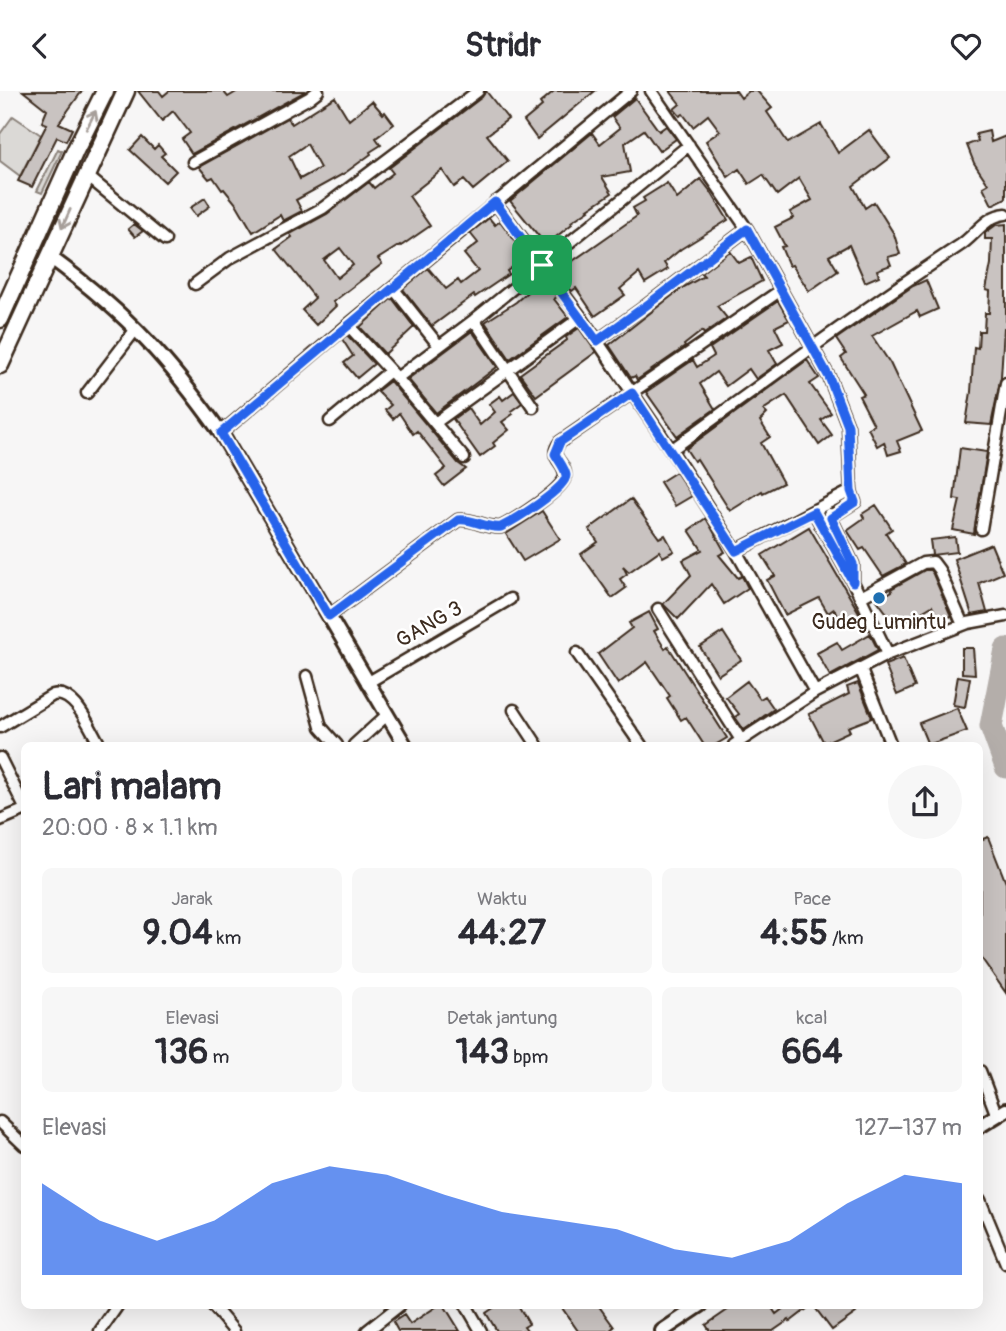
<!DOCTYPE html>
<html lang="id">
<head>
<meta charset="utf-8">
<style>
	:root { --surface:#fff; --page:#f7f7f7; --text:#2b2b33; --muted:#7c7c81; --accent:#2563eb }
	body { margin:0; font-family:Pangolin,sans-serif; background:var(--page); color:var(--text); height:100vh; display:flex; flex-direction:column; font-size:26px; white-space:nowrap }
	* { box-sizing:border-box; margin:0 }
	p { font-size:23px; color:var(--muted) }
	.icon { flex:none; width:38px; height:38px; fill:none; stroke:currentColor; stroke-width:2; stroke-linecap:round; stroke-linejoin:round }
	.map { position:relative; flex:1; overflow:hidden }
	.drawer { position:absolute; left:21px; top:651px; width:962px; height:567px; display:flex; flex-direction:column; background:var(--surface); border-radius:10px; box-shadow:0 7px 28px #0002 }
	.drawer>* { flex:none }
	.pin { position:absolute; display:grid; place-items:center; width:60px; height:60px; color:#fff; margin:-30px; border-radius:14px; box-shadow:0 4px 10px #0006 }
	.round { display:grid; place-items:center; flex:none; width:74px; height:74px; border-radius:37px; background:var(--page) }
	.overview { display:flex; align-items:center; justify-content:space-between; height:119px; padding:0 21px }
	h1 { font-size:38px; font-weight:700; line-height:52px }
	.stats { display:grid; grid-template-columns:repeat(3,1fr); gap:10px; height:119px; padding:7px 21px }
	.stats div { display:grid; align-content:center; border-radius:10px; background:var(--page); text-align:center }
	.stats b { font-size:35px; font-weight:700 }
	.stats small { font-size:19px; font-weight:400 }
	.stats p { font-size:19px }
	.chart { height:196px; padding:14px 21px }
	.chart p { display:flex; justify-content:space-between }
	.chart svg { width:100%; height:126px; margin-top:7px; fill:var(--accent); opacity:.7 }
	header { display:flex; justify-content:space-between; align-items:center; height:91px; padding:0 21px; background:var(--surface); font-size:32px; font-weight:700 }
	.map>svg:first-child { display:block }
</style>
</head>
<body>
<header><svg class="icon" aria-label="back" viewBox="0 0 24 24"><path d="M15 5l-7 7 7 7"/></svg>Stridr<svg class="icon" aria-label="heart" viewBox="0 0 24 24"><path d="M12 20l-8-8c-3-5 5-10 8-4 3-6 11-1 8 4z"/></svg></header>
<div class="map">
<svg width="1006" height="1240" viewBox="0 0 1006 1240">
	<rect width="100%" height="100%" fill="#f7f6f6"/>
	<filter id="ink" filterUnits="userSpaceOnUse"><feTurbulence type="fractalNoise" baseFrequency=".0143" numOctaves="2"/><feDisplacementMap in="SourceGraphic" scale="14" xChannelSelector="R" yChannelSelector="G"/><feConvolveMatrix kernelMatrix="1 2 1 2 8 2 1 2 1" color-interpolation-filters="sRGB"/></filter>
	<g filter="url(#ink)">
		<path fill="#dbd9d6" stroke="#8b827a" stroke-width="2" d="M13,25L41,44L20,85L0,70V43Z
			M58,58L62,60L42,102L37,100Z"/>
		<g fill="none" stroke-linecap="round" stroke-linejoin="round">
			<path stroke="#b4aeaa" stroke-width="23" d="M1006,558L991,635L1006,676"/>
		</g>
		<path fill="#c9c3c1" stroke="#3b2a1e" stroke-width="2" fill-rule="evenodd" d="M23,0H82L59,32L72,38L66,50L57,46L32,96L18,90L47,33L42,31L47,19Z
			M138,0H159L163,5L169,0H223L228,6L238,0H306L192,63L182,48L190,42L173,20L162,30Z
			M486,0L508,28L487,44L508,70L473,99L464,89L454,96L442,79L409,105L430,135L401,155L400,154L378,168L382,173L333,211L336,215L316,234L302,219L315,207L276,158L292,146L290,143L327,123L369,91L374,97L393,82L389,77L482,6ZM340,157L353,174L337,187L324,169Z
			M554,0H595L537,48L524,30L542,15L540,12Z
			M670,0H736L741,7L749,0H757L772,17L767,21L788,52L821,33L838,62L869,39L890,67L853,95L865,117L874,111L894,143L900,163L888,166L891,174L877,179L879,185L865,191L849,154L829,165L838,180L809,200L792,174L789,175L781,156L785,155L775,136L793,127L790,121L812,109L799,87L777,104L763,84L749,93L739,78L728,86L706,50L720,40L708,24L693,36L683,23L680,25L674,18L680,13Z
			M335,6L349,29L372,10L383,23L385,21L394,33L376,47L381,54L370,61L371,63L345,82L296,109L302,120L283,130L280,124L253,141L237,114L224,98L222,99L213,86L209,88L199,76L287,27L292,33ZM307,53L320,77L300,88L289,65Z
			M635,7L659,40L666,35L676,48L659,60L644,39L625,52L630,81L602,86L612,102L588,118L589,119L571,131L572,133L546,154L510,110L592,42L600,53L620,37L612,26Z
			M989,40L991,51L1006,45V107L992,114L983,96L988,93L974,72L967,54L978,50L976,43Z
			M142,46L154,58L158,54L165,62L161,65L176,80L165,91L130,59Z
			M701,88L711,101L728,129L681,158L664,172L668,178L645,192L639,182L620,198L625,204L595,225L576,197L572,200L569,197L557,181L637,125L633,117L645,110L643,107L667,92L677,108Z
			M205,107L210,115L196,125L190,117Z
			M489,127L495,134L500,130L527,166L507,180L509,183L475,206L474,204L432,235L403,198L428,177L446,198L458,189L461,193L478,180L464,163L478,152L470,142Z
			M134,133L143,140L135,146L128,138Z
			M1006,133V237H1004L1001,286L991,334L966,332L971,301L974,256L978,257L979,240H984L985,222H989L990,200L986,199L991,173L992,148H985V142L996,134Z
			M730,160L739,172L751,166L762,190L717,215L727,227L704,243L702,240L684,254L685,256L637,289L635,285L631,287L609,254L682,197L704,185L701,182Z
			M543,187L557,206L554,208L568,226L510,268L485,231L516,211Z
			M926,189L938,218L920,226L917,220L872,245L890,272L922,340L897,350L901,360L888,364L884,351L877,355L868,337L874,334L859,305L864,303L841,267L846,263L836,248L913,195Z
			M392,207L414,236L385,263L360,236Z
			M778,210L789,229L775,236L783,252L769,259L777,273L756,288L749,278L726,295L716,281L700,293L715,318L677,345L646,301L693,269L697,276L714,265L710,257Z
			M579,237L596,261L536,305L520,283L567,249L566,246Z
			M472,240L497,276L436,322L408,288Z
			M347,244L374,273L357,287L344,272L353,265L342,248Z
			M807,269L819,287L810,293L831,322L821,329L832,344L819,354L786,304L763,319L767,323L760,330L770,346L761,352L783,392L763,402L762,400L730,420L697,368L694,370L686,358Z
			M390,290L458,372L466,378L444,395L436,385L446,377L417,340L413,343L399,322L393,328L385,319L391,314L377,300Z
			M514,301L522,312L511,320L513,323L502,331L509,339L493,352L495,355L480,366L453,328L468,317L480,334L495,321L489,313L500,305L503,309Z
			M960,357L987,361L974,443L953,439L960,409L954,408Z
			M676,381L692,405L675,415L660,391Z
			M631,408L659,447L665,444L674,460L663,466L659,460L629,481L623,475L627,483L620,488L626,497L612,507L581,463L598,451L589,438Z
			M876,414L892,438L886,442L906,473L883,485L864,457L860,459L847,439L864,427L862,423Z
			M542,420L560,448L523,470L506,443Z
			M706,427L725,461L719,464L738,487L742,485L748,497L724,513L711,493L678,528L663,513L691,484L683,469L702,459L689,439Z
			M809,436L861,525L844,535L834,518L828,522L819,507L785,524L767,489L775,485L762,464Z
			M955,446L957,461L932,464L930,449Z
			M991,453L1003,482L979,492L987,521L972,524L954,468Z
			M925,479H930L933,483L951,525L940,531L932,515L897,536L877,509L892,500L891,498Z
			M649,521L658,538L654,540L665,558L668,555L727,647L715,654H704L686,626L681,629L667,607L670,605L647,571L618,593L598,563L632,537L629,532Z
			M723,541L741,569L718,584L700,556Z
			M870,543L878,559L830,585L817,562L837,551L842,559Z
			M962,557H973L975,583L962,582Z
			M903,567L915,596L897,604L885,574Z
			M958,585L970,587L965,616L953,614Z
			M747,590L760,608L765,605L774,618L744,639L735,626L739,623L726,606Z
			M858,592L872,627L848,636L850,640L824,652L809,623L849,603L847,596Z
			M957,617L967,640L928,654L919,632Z
			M988,746L1006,792V902L980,865V749Z
			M439,1214H444L460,1240H398L393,1231L404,1224L410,1233Z
			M498,1214H518L529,1233L524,1236L527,1240H497L486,1222Z
			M560,1214H598L614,1236L609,1240H578Z
			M735,1214H770L776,1223L788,1214H812L790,1231L789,1229L773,1240H710L706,1234Z
			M813,1214H851L856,1222L832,1239Z"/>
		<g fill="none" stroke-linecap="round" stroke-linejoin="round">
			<g stroke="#3b2a1e" stroke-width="15">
				<path id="minor" d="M651,0L747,138L829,286L848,335L851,400L855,411L820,433
					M193,71L309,7L318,0
					M86,84L165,149
					M495,111L581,226L671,359L736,460L815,601
					M195,193L230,167L323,117L478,0
					M393,197L439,255
					M474,229L533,316
					M348,234L397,287L464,367
					M597,250L643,217L747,138
					M397,287L474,229L689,54
					M87,302L136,238
					M330,330L390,280
					M435,332L581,226
					M221,342L348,234L631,0
					M671,359C766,290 860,220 959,155C975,145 986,124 1006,123
					M814,421L853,491L888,563
					M829,423L853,473V490
					M981,438L1006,292
					M736,460L851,400
					M861,506L923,472L933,471L939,479L963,534
					M658,518L741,649
					M329,525L458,429C473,427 486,438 501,436C513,430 565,398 565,385C566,370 547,368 560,351L781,199
					M577,562L641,654
					M861,579L891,654
					M307,585L321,636L337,654
					M367,592L510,508
					M514,619L537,654
					M0,636L53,604C75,598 90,638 100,654
					M354,654L387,624
					M734,654L815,601L888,563L968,532L1006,525
					M0,667L24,715
					M0,729L24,719
					M980,980L997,1025
					M0,1031L24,1054
					M980,1109L1006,1172
					M212,1214L234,1240
					M466,1214L481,1240
					M100,1240L118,1214
					M367,1240L400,1214"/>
			</g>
			<g stroke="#3b2a1e" stroke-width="18">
				<path id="tertiary" d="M50,166C84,191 118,219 147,250C174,278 198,310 221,342L405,654
					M980,1035L1006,1019
					M662,1240L701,1214"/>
			</g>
			<g stroke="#3b2a1e" stroke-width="21">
				<path id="trunk" d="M0,228L75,60L105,0
					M0,274L126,0"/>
			</g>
			<use href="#minor" stroke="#fff" stroke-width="10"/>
			<use href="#tertiary" stroke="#fff" stroke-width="12"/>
			<use href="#trunk" stroke="#fff" stroke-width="16"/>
		</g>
		<defs><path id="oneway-shaft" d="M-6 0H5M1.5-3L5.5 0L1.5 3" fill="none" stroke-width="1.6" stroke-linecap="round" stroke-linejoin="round" transform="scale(1.75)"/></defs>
		<g stroke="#a79f9a">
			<use href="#oneway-shaft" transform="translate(91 29) rotate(-63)"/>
			<use href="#oneway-shaft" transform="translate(66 128) rotate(114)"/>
		</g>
	</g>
	<g fill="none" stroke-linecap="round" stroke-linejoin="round" filter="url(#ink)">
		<g stroke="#fff" stroke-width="14">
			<path id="route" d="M495,111L597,250L643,217L747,138L829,286L848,335L851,400L855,411L831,427L853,473V491L814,421L736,460L632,302L560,351L555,363C558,369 565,377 566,384C568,397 513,430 501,436C486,438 473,427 458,429L329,525L221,342Z"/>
		</g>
		<use href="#route" stroke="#2563eb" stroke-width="9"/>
	</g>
	<circle fill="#1f6fb2" stroke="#fff" stroke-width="2.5" cx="879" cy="507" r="7"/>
	<g text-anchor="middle" stroke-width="5" stroke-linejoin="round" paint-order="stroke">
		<g font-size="21" fill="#3b2a1e" stroke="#fff">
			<text x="879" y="538">Gudeg Lumintu</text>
		</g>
		<g font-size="21" fill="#3b2a1e" stroke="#fff">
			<text transform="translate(429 533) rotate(-30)" y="7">GANG 3</text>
		</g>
	</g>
</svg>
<div class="pin" style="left:542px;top:174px;background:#1e9e55"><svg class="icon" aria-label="arrive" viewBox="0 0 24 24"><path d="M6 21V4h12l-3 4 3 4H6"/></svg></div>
<section class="drawer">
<div class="overview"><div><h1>Lari malam</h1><p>20:00 · 8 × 1.1 km</p></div><a class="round"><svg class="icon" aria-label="share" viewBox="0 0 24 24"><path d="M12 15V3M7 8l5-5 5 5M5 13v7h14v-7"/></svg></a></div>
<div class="stats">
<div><p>Jarak</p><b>9.04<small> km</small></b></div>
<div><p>Waktu</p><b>44:27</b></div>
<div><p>Pace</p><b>4:55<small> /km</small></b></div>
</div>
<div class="stats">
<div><p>Elevasi</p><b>136<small> m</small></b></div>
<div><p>Detak jantung</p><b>143<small> bpm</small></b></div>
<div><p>kcal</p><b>664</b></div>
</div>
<div class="chart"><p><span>Elevasi</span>127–137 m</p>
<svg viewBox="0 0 160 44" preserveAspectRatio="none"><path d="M0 44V12L10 25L20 32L30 25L40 12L50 6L60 9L70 16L80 22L90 25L100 28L110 35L120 38L130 32L140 19L150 9L160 12V44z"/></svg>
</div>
</section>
</div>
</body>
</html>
